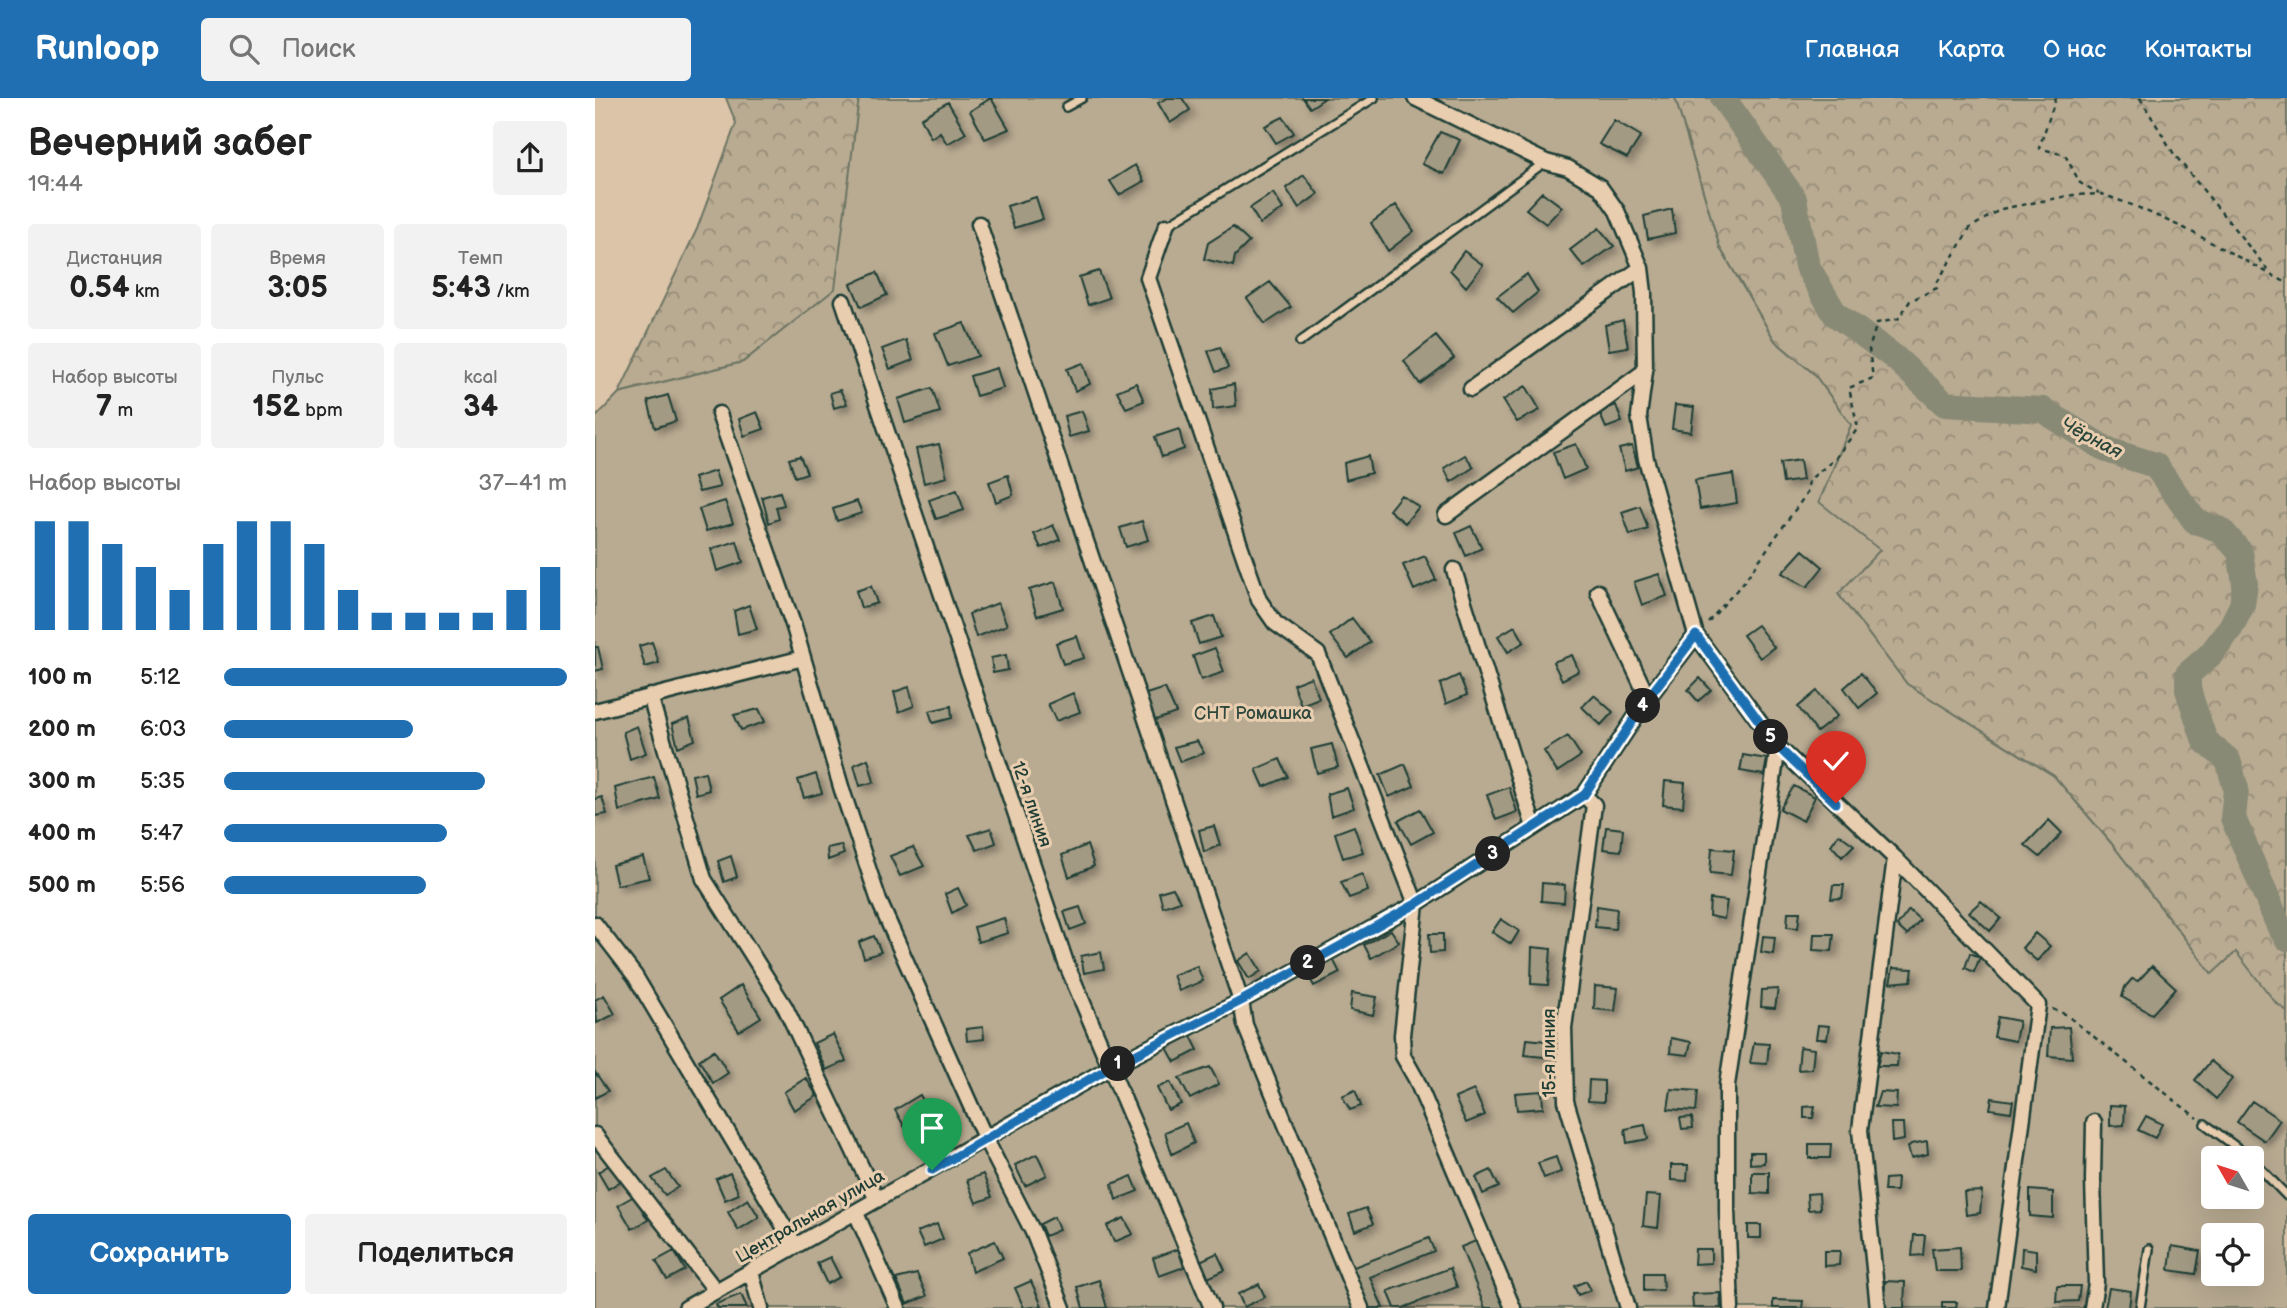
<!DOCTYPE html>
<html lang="ru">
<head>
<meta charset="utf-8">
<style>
	:root { --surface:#fff; --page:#f2f2f2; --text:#222; --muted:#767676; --accent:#1f6fb2 }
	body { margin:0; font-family:"Balsamiq Sans",sans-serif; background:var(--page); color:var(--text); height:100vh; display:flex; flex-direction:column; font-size:26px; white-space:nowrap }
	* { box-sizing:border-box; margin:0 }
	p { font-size:23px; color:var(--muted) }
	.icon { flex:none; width:38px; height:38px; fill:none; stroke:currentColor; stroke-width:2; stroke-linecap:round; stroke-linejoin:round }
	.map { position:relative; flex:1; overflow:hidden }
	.details { display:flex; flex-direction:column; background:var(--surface); width:595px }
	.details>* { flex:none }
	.needle { width:46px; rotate:309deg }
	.tools { position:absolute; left:1606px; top:1048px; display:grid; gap:14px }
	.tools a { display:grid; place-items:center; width:63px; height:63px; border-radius:7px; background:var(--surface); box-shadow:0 7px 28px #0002; font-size:35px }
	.pin { position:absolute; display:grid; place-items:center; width:60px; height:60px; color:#fff; margin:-72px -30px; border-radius:50% 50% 50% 0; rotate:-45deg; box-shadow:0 0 7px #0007 }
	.pin .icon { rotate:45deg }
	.km { position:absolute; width:35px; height:35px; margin:-18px; border-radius:50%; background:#222; color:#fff; font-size:19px; line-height:35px; text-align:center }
	.round { display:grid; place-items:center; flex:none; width:74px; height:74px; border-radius:7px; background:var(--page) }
	.summary { display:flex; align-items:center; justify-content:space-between; height:119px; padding:0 28px }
	h1 { font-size:38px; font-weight:700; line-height:52px }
	.figures { display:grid; grid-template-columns:repeat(3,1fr); gap:10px; height:119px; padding:7px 28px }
	.figures div { display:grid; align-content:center; border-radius:7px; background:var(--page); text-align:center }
	.figures b { font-size:30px; font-weight:700 }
	.figures small { font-size:19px; font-weight:400 }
	.figures p { font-size:19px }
	.chart { height:196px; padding:14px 28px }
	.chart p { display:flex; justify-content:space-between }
	.chart svg { width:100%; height:126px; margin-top:7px; stroke:var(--accent); stroke-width:6 }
	.action { display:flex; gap:14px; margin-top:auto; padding:14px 28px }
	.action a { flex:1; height:80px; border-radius:7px; background:var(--accent); color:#fff; font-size:28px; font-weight:700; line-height:80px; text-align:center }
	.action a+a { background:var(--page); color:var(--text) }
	ul { padding:0 28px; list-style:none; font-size:23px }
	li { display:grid; grid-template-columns:112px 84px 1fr; align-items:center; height:52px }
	li i { height:18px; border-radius:9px; background:var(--accent) }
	header { display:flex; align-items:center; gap:42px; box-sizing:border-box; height:98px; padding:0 35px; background:var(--accent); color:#fff }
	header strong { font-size:33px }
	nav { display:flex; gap:38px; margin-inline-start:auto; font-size:24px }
	.search { width:490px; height:63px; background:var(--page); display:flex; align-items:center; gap:18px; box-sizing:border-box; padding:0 24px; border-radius:7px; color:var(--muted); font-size:26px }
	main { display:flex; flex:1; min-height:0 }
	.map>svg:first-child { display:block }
</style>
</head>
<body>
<header>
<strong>Runloop</strong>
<div class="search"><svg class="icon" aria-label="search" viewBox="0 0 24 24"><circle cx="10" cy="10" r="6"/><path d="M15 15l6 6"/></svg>Поиск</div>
<nav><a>Главная</a><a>Карта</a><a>О нас</a><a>Контакты</a></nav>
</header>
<main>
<section class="details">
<div class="summary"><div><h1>Вечерний забег</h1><p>19:44</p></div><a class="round"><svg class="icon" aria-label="share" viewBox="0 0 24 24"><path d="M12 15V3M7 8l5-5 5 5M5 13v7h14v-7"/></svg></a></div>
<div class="figures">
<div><p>Дистанция</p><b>0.54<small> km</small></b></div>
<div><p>Время</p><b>3:05</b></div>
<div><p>Темп</p><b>5:43<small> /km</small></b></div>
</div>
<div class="figures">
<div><p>Набор высоты</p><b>7<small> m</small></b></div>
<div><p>Пульс</p><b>152<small> bpm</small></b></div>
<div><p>kcal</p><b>34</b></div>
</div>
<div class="chart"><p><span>Набор высоты</span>37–41 m</p>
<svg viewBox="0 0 160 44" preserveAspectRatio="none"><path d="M5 44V6M15 44V6M25 44V14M35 44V22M45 44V30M55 44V14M65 44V6M75 44V6M85 44V14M95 44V30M105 44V38M115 44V38M125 44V38M135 44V38M145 44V30M155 44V22"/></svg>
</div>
<ul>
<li><b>100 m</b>5:12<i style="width:100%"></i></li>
<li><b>200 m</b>6:03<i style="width:55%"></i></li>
<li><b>300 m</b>5:35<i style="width:76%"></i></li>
<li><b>400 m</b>5:47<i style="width:65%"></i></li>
<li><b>500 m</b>5:56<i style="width:59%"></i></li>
</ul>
<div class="action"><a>Сохранить</a><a>Поделиться</a></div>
</section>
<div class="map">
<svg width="1692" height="1210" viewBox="0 0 1692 1210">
	<defs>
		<pattern id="forest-crowns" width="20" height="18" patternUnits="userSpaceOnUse" patternTransform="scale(1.75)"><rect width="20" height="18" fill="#b9ab92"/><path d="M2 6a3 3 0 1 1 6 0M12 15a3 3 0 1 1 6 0" fill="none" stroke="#968c78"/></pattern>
		<filter id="shadow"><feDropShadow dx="5" dy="5" stdDeviation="3.5" flood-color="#0004"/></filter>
	</defs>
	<rect width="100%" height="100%" fill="#dcc4a8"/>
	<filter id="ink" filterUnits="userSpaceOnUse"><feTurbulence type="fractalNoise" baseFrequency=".0143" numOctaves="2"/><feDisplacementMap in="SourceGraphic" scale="14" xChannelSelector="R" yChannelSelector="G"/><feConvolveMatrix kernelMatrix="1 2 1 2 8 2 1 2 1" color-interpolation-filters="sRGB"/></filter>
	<g filter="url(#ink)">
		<path fill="url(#forest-crowns)" stroke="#6c7463" stroke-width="2" d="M131,0H264L241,191L148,264L24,295L102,131L141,25Z
			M1080,0H1692V913L1681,905L1617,876L1516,745L1459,678L1312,586L1243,496L1224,404L1256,327L1219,276L1180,243L1125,150Z"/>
		<path fill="#b9ab92" stroke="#6c7463" stroke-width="2" fill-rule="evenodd" d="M264,0H1080L1125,150L1180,243L1219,276L1256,327L1224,404L1285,452L1243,496L1312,586L1459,678L1516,745L1617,876L1641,854L1681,905L1692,913V1210H0V320L24,295L148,264L240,191ZM1619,1060H1657V1099H1619ZM1619,1138H1657V1176H1619Z"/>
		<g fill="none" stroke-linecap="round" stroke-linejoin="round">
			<path stroke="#898a75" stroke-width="26" d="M1128,0L1199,101L1212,168L1240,216L1299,259L1350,306L1448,312L1512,352L1560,367L1600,423L1626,432L1645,454L1650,486L1647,507L1636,529L1616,556L1593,576V592L1610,643L1633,662L1641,691L1638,720L1684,828L1692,840"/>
		</g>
		<path fill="#a29a83" stroke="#1f3d34" stroke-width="2" filter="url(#shadow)" d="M396,0L414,31L390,41L375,13Z
			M572,0H587L595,12L575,25L563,5Z
			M708,0H730L715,10Z
			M353,4L371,35L352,46L345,34L336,40L326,20Z
			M688,19L699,35L681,45L670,28Z
			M1019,22L1046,38L1032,60L1004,46Z
			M845,34L865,42L849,76L827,66Z
			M540,67L549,83L524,97L515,83Z
			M709,77L723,96L704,110L691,90Z
			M947,94L967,109L951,126L931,111Z
			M678,95L688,111L665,126L655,110Z
			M441,99L448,121L419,130L412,108Z
			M801,107L819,133L793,153L776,125Z
			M1077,111L1080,135L1053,141L1049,118Z
			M638,129L654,144L640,158L638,168L609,161L613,145Z
			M1004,130L1019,148L989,169L975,152Z
			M869,153L888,167L871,189L855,172Z
			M504,173L514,200L493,207L484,179Z
			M282,174L292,197L266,209L256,186Z
			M932,176L943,194L918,215L902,199Z
			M675,184L696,209L670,226L652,200Z
			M1028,222L1033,249L1014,252L1010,227Z
			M369,225L383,258L353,268L340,235Z
			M841,238L859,260L825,286L809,263Z
			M311,242L318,262L295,271L287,251Z
			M625,249L633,270L621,274L613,253Z
			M488,265L495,286L480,293L472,271Z
			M402,270L408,290L381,298L375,278Z
			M541,285L549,303L531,310L522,293Z
			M639,286L641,308L618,311L617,291Z
			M931,288L945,312L922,324L908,302Z
			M337,290L345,314L310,325L303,301Z
			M245,292L252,306L239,310L235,295Z
			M73,297L81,323L60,330L53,303Z
			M1021,307L1027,324L1011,330L1004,314Z
			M1080,307L1099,309L1096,334L1077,331Z
			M487,313L494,333L474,339L469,318Z
			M162,314L169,331L149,338L144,321Z
			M584,331L589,351L567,359L560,339Z
			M344,346L352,379L329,385L321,351Z
			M981,346L991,371L968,381L958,354Z
			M1037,348L1043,369L1030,373L1024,351Z
			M870,357L879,369L856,384L849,370Z
			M205,358L212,375L200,379L194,361Z
			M773,358L776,375L751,382L749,365Z
			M1205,362L1208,382L1188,385L1185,365Z
			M120,373L125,389L104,394L99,380Z
			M1138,376L1142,405L1105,411L1100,382Z
			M413,377L418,397L401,404L394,384Z
			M362,392L369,412L341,421L334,402Z
			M185,394L189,407L181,409L184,421L174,425L167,399Z
			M806,397L824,409L810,425L794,412Z
			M130,403L138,425L111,433L104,411Z
			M262,403L267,415L242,423L238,411Z
			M1045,408L1053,431L1035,437L1027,414Z
			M547,423L553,442L531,449L525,430Z
			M458,427L465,442L446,450L439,436Z
			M876,428L887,450L871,458L861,435Z
			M142,443L148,464L122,473L116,451Z
			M1208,452L1228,469L1212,489L1187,475Z
			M830,458L841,482L819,492L808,467Z
			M1064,476L1072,498L1047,507L1039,484Z
			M460,484L468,510L442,518L434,492Z
			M276,488L282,505L266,510L261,493Z
			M403,505L412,527L381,539L374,516Z
			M154,507L162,531L143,536L139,513Z
			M619,518L626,539L604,546L597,525Z
			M757,520L775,544L753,560L735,537Z
			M1162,527L1179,549L1165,560L1148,537Z
			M920,528L929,544L913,554L903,538Z
			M482,538L489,560L468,566L461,545Z
			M57,544L64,565L50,569L44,548Z
			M0,549H3L8,571L0,573Z
			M620,550L629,574L606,582L598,558Z
			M411,557L413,572L398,575L396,560Z
			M977,557L984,573L967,582L958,564Z
			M1266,575L1282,595L1264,610L1249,590Z
			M864,577L872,597L851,606L845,586Z
			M716,579L724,600L706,607L698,586Z
			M1105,580L1116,592L1103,603L1093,592Z
			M314,589L319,608L304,614L299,594Z
			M570,590L581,615L558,623L548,597Z
			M1222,593L1242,618L1222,634L1203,609Z
			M478,595L485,614L461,623L453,606Z
			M999,597L1018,614L1006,627L987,609Z
			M356,608L357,620L338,625L334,613Z
			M164,611L170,624L146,632L139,617Z
			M94,620L100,642L83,649L77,626Z
			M42,628L51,655L35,661L28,634Z
			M973,638L986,658L962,674L949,653Z
			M602,643L609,655L585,664L579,649Z
			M737,646L743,669L722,675L716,651Z
			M1148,657L1172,661L1169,677L1145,673Z
			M273,661L279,684L265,688L259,667Z
			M685,661L693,679L669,689L661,671Z
			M810,666L819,688L794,699L785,677Z
			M110,674L114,692L101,696L97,677Z
			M221,676L227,695L209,700L203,682Z
			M59,679L65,701L24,713L20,690Z
			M1070,683L1090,685L1088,709L1068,707Z
			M1199,688L1220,699L1208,723L1185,711Z
			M914,689L922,714L901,722L892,697Z
			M752,690L759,710L736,718L732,696Z
			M7,699L12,716L0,718V701Z
			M825,711L838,734L816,746L803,723Z
			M1454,722L1467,735L1445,759L1430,747Z
			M619,728L625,747L609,754L604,732Z
			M759,728L768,754L748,760L740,735Z
			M1011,729L1028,731L1026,753L1008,751Z
			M396,730L401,745L382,752L374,737Z
			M1244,736L1259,747L1247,759L1236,747Z
			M246,747L249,756L233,762L232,750Z
			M492,747L499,768L474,779L467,757Z
			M318,749L329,768L305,778L295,758Z
			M1117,750L1139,752L1136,777L1115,775Z
			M136,758L142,779L129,784L123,763Z
			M48,759L54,780L22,787L17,767Z
			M767,776L773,793L754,800L746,784Z
			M947,785L970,787L969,805L946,803Z
			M1238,787H1249L1247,800L1236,801Z
			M363,790L371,807L357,815L350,796Z
			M578,790L585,803L568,809L564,794Z
			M1115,801L1132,803L1129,821L1114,818Z
			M1386,803L1406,820L1395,833L1374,814Z
			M1002,808L1022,811L1020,831L1000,829Z
			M485,809L491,826L475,832L469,814Z
			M1314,812L1325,822L1312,837L1302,828Z
			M1193,814H1205L1203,830L1192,829Z
			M409,820L413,835L383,844L379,829Z
			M906,821L924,833L916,846L897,834Z
			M796,832L804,844L776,860L769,847Z
			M1440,835L1455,848L1442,863L1427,850Z
			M834,836H848V854L835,855Z
			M1219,836H1239L1237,853L1218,852Z
			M279,838L286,854L269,860L264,844Z
			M1168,838L1180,839L1178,856L1166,854Z
			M937,849L956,851L953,887L936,886Z
			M506,854L509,871L489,875L486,858Z
			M655,855L666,873L654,881L643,863Z
			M1375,855L1385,859L1379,874L1370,870Z
			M738,861L745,875L719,888L712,875Z
			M602,868L608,883L584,893L578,877Z
			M1557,868L1581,890L1557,916L1527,899L1530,889L1537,881L1543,883Z
			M1298,870L1318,871L1316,883L1295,885Z
			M146,887L166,919L144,933L124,902Z
			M1000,888L1023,890L1020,913L999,911Z
			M1183,891L1180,910L1166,909L1167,892Z
			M757,895L782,899L778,917L755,912Z
			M9,897L20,916L2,925L0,902Z
			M1403,919L1424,923L1420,943L1399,939Z
			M1223,927L1234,928L1232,941H1221Z
			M388,929L389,941L372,943L371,931Z
			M1474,929L1477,960L1453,958L1455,930Z
			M238,936L251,963L231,972L219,945Z
			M595,936L603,952L580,964L571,948Z
			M1076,940L1096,944L1093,957L1075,955Z
			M932,941L951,943L949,959L930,957Z
			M1159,945L1174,946L1172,966L1155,965Z
			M1205,949L1219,951L1217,971L1203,972Z
			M119,952L133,975L118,985L104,962Z
			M1286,953L1303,956L1302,968H1282Z
			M1616,963L1637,981L1621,1001L1600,982Z
			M615,969L624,986L595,1001L584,980Z
			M0,974L13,993L0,1000Z
			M211,980L222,998L199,1012L189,994Z
			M994,982L1009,983V1004L993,1003Z
			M575,984L586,1006L573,1012L562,990Z
			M1076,991L1103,993L1101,1013L1073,1011Z
			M760,992L766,1008L755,1012L747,998Z
			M879,992L890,1017L871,1025L860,1000Z
			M947,993L948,1010L922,1012L920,995Z
			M1285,994L1302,995L1301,1010L1280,1009Z
			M325,997L337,1018L312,1033L300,1012Z
			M1397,1000L1418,1003L1416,1014L1395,1011Z
			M1657,1003L1685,1022L1670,1043L1642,1024Z
			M1515,1007L1530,1008L1529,1027L1515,1028Z
			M1220,1008L1218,1020H1209V1009Z
			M1551,1018L1567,1026L1560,1040L1543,1032Z
			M1097,1019L1098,1030L1087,1031L1085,1020Z
			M591,1025L599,1045L577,1056L570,1034Z
			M1296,1025H1308L1309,1042L1297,1044Z
			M1050,1027L1053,1041L1032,1045L1030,1031Z
			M1332,1043L1333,1056L1316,1060L1313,1049L1316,1046Z
			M1214,1046H1236L1235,1060H1214Z
			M1155,1054H1169V1065L1155,1066Z
			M442,1056L452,1077L430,1088L420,1067Z
			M961,1059L966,1074L949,1080L943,1065Z
			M16,1066L26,1083L13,1091L3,1074Z
			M1076,1067H1093L1092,1083L1076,1082Z
			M71,1072L83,1089L70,1097L57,1080Z
			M896,1072L904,1089L888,1096L881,1079Z
			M1157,1074H1174V1096L1157,1095Z
			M135,1075L144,1096L130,1102L121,1081Z
			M388,1076L397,1099L381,1105L372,1082Z
			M537,1078L543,1093L521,1102L517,1086Z
			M1302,1080L1301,1093H1289L1290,1081Z
			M1435,1092L1458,1094V1120L1435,1118Z
			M1387,1093L1385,1115L1371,1117L1369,1094Z
			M1224,1095L1225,1111L1213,1112L1212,1096Z
			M1051,1097L1066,1098L1063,1130L1048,1128Z
			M39,1098L53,1122L37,1131L23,1107Z
			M153,1101L164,1119L143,1132L133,1114Z
			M771,1110L778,1126L760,1133L754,1116Z
			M459,1119L464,1132L450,1138L445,1126Z
			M529,1120L538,1136L519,1144L512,1128Z
			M342,1126L348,1141L329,1149L322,1134Z
			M1153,1127H1166V1140H1153Z
			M1319,1137H1330L1328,1157L1317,1158Z
			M834,1140L839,1153L775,1179L788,1210H772L756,1170Z
			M883,1142L910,1210H890L866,1149Z
			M400,1143L408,1160L377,1174L372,1155Z
			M1577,1148L1605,1153L1601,1176L1574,1172Z
			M1365,1149L1366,1173H1340L1337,1151Z
			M1427,1150L1441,1152V1171L1426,1168Z
			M583,1151L589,1169L564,1178L558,1160Z
			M1100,1151H1116V1165L1099,1166Z
			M79,1153L90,1172L72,1182L61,1163Z
			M1229,1153H1245L1244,1167L1229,1168Z
			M622,1155L630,1172L613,1180L605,1163Z
			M235,1159L245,1179L232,1186L222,1165Z
			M855,1170L862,1189L808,1210H800L793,1193Z
			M1049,1175H1067L1068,1192L1049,1193Z
			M322,1176L332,1198L312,1206L301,1181Z
			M504,1182L512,1210H488L482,1189Z
			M436,1183L447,1208L429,1210L420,1190Z
			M991,1183L996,1192L983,1197L979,1188Z
			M1290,1183L1310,1184L1309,1210H1289Z
			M664,1186L670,1199L649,1209L643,1196Z
			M1462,1188H1485L1483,1203L1461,1204Z
			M1514,1190L1536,1193L1534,1210H1510Z
			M1125,1195L1126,1210H1098L1097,1196Z
			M146,1196L152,1210H123L121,1206Z
			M1178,1202L1208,1203L1207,1210H1178Z
			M1347,1204H1362L1361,1210H1347Z"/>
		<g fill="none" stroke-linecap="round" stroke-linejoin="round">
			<g stroke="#1f3d34" stroke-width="12">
				<path id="service" d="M471,9L487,0
					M571,128L779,0
					M705,244L950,64
					M1610,1026L1656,1060
					M1657,1062L1692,1098
					M1545,1210L1554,1151"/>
			</g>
			<g stroke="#1f3d34" stroke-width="19">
				<path id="minor" d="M820,0L951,64L973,70L1005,89L1022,113L1046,170L1049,195L1050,273L1044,318L1051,361L1101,537L1183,649L1300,760L1443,907L1402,1210
					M384,126L646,903L650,927L766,1210
					M571,128L553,180L664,502L680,525L723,556L821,806L807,937L808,958L821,981L918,1210
					M248,203L471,865L617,1210
					M876,291L1046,170
					M124,316L199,529L247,692L284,803L391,1042L438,1134L468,1210
					M851,417L1050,273
					M859,472L939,729
					M1003,494L1053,600
					M55,598L109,781L190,909L282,1102
					M0,613L208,560
					M989,697L999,707L969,930L971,1003L1033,1210
					M0,826L40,878L200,1147
					M0,1037L121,1193
					M261,1115L303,1210
					M156,1174L166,1210
					M91,1210L514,970L646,903L821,806L989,697L1053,600L1101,537
					M1136,1210L1132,1112V987L1183,649
					M1283,1210L1265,1032L1300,760
					M1497,1210L1501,1185L1498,1082L1499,1024"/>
			</g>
			<path stroke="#1f3d34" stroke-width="2.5" stroke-dasharray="5 5" stroke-linecap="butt" d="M1461,0L1444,50L1470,57L1485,85L1504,95
				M1545,0L1579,56L1677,177L1692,185
				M1113,524L1148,485L1212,395L1214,382L1240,361L1263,330L1254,290L1278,280L1274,251L1282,225L1303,221L1315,203L1342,190L1343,183L1375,130L1406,111L1478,97L1507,96L1542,109L1591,131L1677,177
				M1457,911L1470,916L1602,1020"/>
			<use href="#service" stroke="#e8cdaf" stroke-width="7"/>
			<use href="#minor" stroke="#e8cdaf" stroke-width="14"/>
		</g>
	</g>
	<g fill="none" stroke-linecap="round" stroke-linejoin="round" filter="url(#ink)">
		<g stroke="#fff" stroke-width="14">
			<path id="route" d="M337,1072L514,970L646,903L821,806L989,697L1053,600L1101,537L1183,649L1241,705"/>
		</g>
		<use href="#route" stroke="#1f6fb2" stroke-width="9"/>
	</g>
	<g text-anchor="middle" stroke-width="6" stroke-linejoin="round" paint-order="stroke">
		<g font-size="18" fill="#2e483d" stroke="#e8cdaf">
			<text x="658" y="621">СНТ Ромашка</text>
		</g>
		<g font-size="18" fill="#1f3d34" stroke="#e8cdaf">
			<text transform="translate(437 706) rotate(71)" y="6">12-я линия</text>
			<text transform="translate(954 955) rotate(-90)" y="6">15-я линия</text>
			<text transform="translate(215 1118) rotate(-30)" y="6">Центральная улица</text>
		</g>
		<g font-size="19" font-style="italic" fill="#2a453a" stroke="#e8cdaf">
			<text transform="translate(1497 339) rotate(28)" y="7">Чёрная</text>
		</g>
	</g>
</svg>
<div class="tools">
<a><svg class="needle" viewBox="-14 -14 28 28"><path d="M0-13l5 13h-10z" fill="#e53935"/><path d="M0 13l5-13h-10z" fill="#767676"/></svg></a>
<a><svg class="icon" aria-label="locate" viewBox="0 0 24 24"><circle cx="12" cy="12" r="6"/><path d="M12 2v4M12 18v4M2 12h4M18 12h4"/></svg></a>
</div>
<div class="pin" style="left:337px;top:1072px;background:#1e9e55"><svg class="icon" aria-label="arrive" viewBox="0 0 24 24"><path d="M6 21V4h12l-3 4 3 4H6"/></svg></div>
<div class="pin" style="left:1241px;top:705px;background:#d93025"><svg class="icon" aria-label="check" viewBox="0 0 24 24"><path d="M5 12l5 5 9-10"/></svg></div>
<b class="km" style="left:523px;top:966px">1</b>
<b class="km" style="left:713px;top:865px">2</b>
<b class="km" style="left:898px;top:756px">3</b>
<b class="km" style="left:1048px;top:608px">4</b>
<b class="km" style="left:1176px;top:639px">5</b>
</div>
</main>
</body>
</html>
